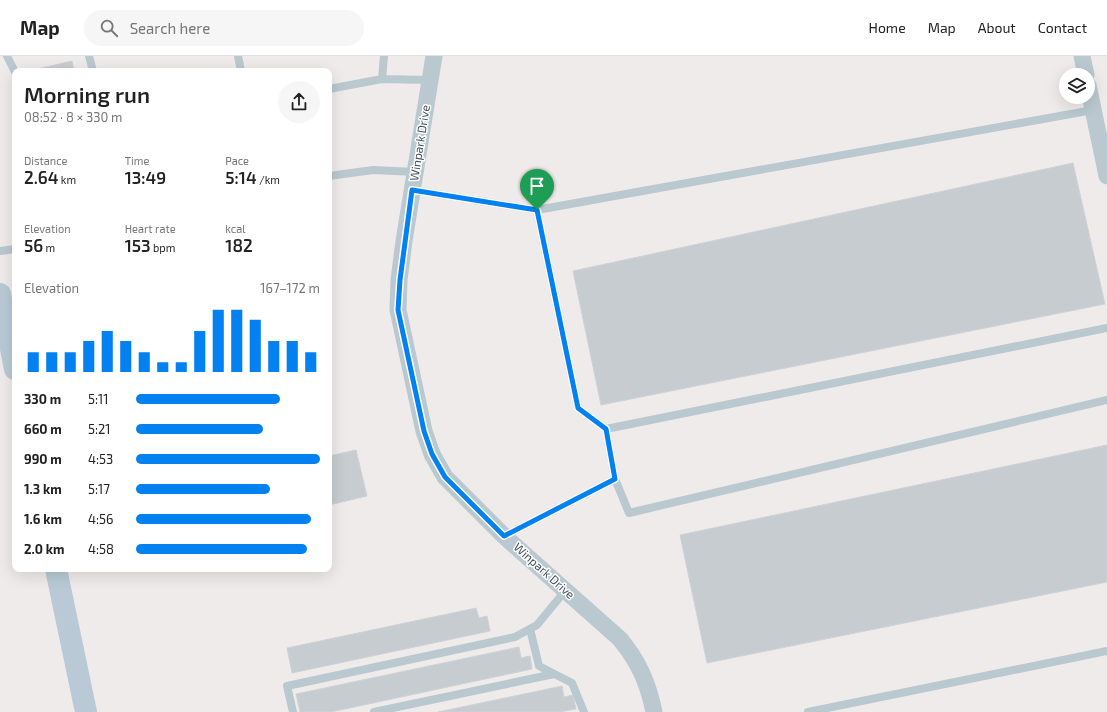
<!DOCTYPE html>
<html lang="en">
<head>
<meta charset="utf-8">
<style>
	:root { --surface:#fff; --page:#f6f6f6; --text:#222; --muted:#767676; --line:#e0e0e0; --accent:#0381f1 }
	body { margin:0; font-family:"Exo 2",sans-serif; background:var(--page); color:var(--text); height:100vh; display:flex; flex-direction:column; font-size:15px; white-space:nowrap }
	* { box-sizing:border-box; margin:0 }
	p { font-size:13px; color:var(--muted) }
	.icon { flex:none; width:22px; height:22px; fill:none; stroke:currentColor; stroke-width:2; stroke-linecap:round; stroke-linejoin:round }
	.map { position:relative; flex:1; overflow:hidden }
	.drawer { position:absolute; left:12px; top:12px; width:320px; height:504px; display:flex; flex-direction:column; background:var(--surface); border-radius:8px; box-shadow:0 4px 16px #0002 }
	.drawer>* { flex:none }
	.buttons { position:absolute; left:1059px; top:12px; display:grid; gap:8px }
	.buttons a { display:grid; place-items:center; width:36px; height:36px; border-radius:50%; background:var(--surface); box-shadow:0 4px 16px #0002; font-size:20px }
	.pin { position:absolute; display:grid; place-items:center; width:34px; height:34px; color:#fff; margin:-41px -17px; border-radius:50% 50% 50% 0; rotate:-45deg; box-shadow:0 0 4px #0007 }
	.pin .icon { rotate:45deg }
	.round { display:grid; place-items:center; flex:none; width:42px; height:42px; border-radius:21px; background:var(--page) }
	.overview { display:flex; align-items:center; justify-content:space-between; height:68px; padding:0 12px }
	h1 { font-size:22px; font-weight:600; line-height:30px }
	.stats { display:grid; grid-template-columns:repeat(3,1fr); gap:6px; height:68px; padding:4px 12px }
	.stats div { display:grid; align-content:center }
	.stats b { font-size:17px; font-weight:600 }
	.stats small { font-size:11px; font-weight:400 }
	.stats p { font-size:11px }
	.chart { height:112px; padding:8px 12px }
	.chart p { display:flex; justify-content:space-between }
	.chart svg { width:100%; height:72px; margin-top:4px; stroke:var(--accent); stroke-width:6 }
	ul { padding:0 12px; list-style:none; font-size:13px }
	li { display:grid; grid-template-columns:64px 48px 1fr; align-items:center; height:30px }
	li i { height:10px; border-radius:5px; background:var(--accent) }
	header { display:flex; align-items:center; gap:24px; box-sizing:border-box; height:56px; padding:0 20px; background:var(--surface); border-bottom:1px solid var(--line) }
	header strong { font-size:19px }
	nav { display:flex; gap:22px; margin-inline-start:auto; font-size:14px }
	.search { width:280px; height:36px; background:var(--page); display:flex; align-items:center; gap:10px; box-sizing:border-box; padding:0 14px; border-radius:22px; color:var(--muted); font-size:15px }
	.map>svg:first-child { display:block }
</style>
</head>
<body>
<header>
<strong>Map</strong>
<div class="search"><svg class="icon" aria-label="search" viewBox="0 0 24 24"><circle cx="10" cy="10" r="6"/><path d="M15 15l6 6"/></svg>Search here</div>
<nav><a>Home</a><a>Map</a><a>About</a><a>Contact</a></nav>
</header>
<div class="map">
<svg width="1107" height="656" viewBox="0 0 1107 656">
	<rect width="100%" height="100%" fill="#efebeb"/>
	<path fill="#c7ccd1" stroke="#ced2d8" d="M72,5L74,15H29Z
		M1073,107L1105,248L601,349L573,215Z
		M1107,389V526L707,607L680,479Z
		M356,394L367,440L329,449V400Z
		M476,552L479,562L487,560L490,575L292,617L287,592Z
		M519,591L521,602L530,600L532,613L331,656H300L296,638Z
		M562,630L564,641L573,639L576,653L559,656H438Z"/>
	<g fill="none" stroke-linecap="round" stroke-linejoin="round">
		<path stroke="#bac8d0" stroke-width="8" d="M7,0L15,16
			M89,0L93,15
			M238,0L241,15
			M382,23L384,0
			M329,33L382,23L430,24
			M329,120L373,114L416,116
			M412,134L537,154L578,352L606,373
			M537,154L1093,54
			M0,195L15,193
			M615,423L606,373L1107,272
			M504,480L615,423L629,457L1107,344
			M530,573L539,610L572,627L584,656
			M293,656L287,630L515,581L537,569L565,535
			M374,656L554,618
			M808,656L1107,595"/>
		<path stroke="#bac8d0" stroke-width="17" d="M434,0L404,185L399,224L398,254L424,375L432,398L445,421L504,480L620,583C639,606 648,627 654,656
			M1082,0L1086,19
			M1088,29L1107,120"/>
		<path stroke="#b9cad6" stroke-width="22" d="M0,238L15,313
			M56,513L86,656"/>
	</g>
	<g fill="none" stroke-linecap="round" stroke-linejoin="round">
		<g stroke="#fff" stroke-width="8">
			<path id="route" d="M412,134L537,154L578,352L606,373L615,423L504,480L445,421L432,398L424,375L398,254L400,224Z"/>
		</g>
		<use href="#route" stroke="#0381f1" stroke-width="5"/>
	</g>
	<g text-anchor="middle" stroke-width="3" stroke-linejoin="round" paint-order="stroke">
		<g font-size="12" fill="#42515b" stroke="#fff">
			<text transform="translate(420 87) rotate(-81)" y="4">Winpark Drive</text>
			<text transform="translate(544 515) rotate(42)" y="4">Winpark Drive</text>
		</g>
	</g>
</svg>
<div class="buttons">
<a><svg class="icon" aria-label="layers" viewBox="0 0 24 24"><path d="M12 4l9 5-9 5-9-5zM3 14l9 5 9-5"/></svg></a>
</div>
<div class="pin" style="left:537px;top:154px;background:#1e9e55"><svg class="icon" aria-label="arrive" viewBox="0 0 24 24"><path d="M6 21V4h12l-3 4 3 4H6"/></svg></div>
<section class="drawer">
<div class="overview"><div><h1>Morning run</h1><p>08:52 · 8 × 330 m</p></div><a class="round"><svg class="icon" aria-label="share" viewBox="0 0 24 24"><path d="M12 15V3M7 8l5-5 5 5M5 13v7h14v-7"/></svg></a></div>
<div class="stats">
<div><p>Distance</p><b>2.64<small> km</small></b></div>
<div><p>Time</p><b>13:49</b></div>
<div><p>Pace</p><b>5:14<small> /km</small></b></div>
</div>
<div class="stats">
<div><p>Elevation</p><b>56<small> m</small></b></div>
<div><p>Heart rate</p><b>153<small> bpm</small></b></div>
<div><p>kcal</p><b>182</b></div>
</div>
<div class="chart"><p><span>Elevation</span>167–172 m</p>
<svg viewBox="0 0 160 44" preserveAspectRatio="none"><path d="M5 44V32M15 44V32M25 44V32M35 44V25M45 44V19M55 44V25M65 44V32M75 44V38M85 44V38M95 44V19M105 44V6M115 44V6M125 44V12M135 44V25M145 44V25M155 44V32"/></svg>
</div>
<ul>
<li><b>330 m</b>5:11<i style="width:78%"></i></li>
<li><b>660 m</b>5:21<i style="width:69%"></i></li>
<li><b>990 m</b>4:53<i style="width:100%"></i></li>
<li><b>1.3 km</b>5:17<i style="width:73%"></i></li>
<li><b>1.6 km</b>4:56<i style="width:95%"></i></li>
<li><b>2.0 km</b>4:58<i style="width:93%"></i></li>
</ul>
</section>
</div>
</body>
</html>
